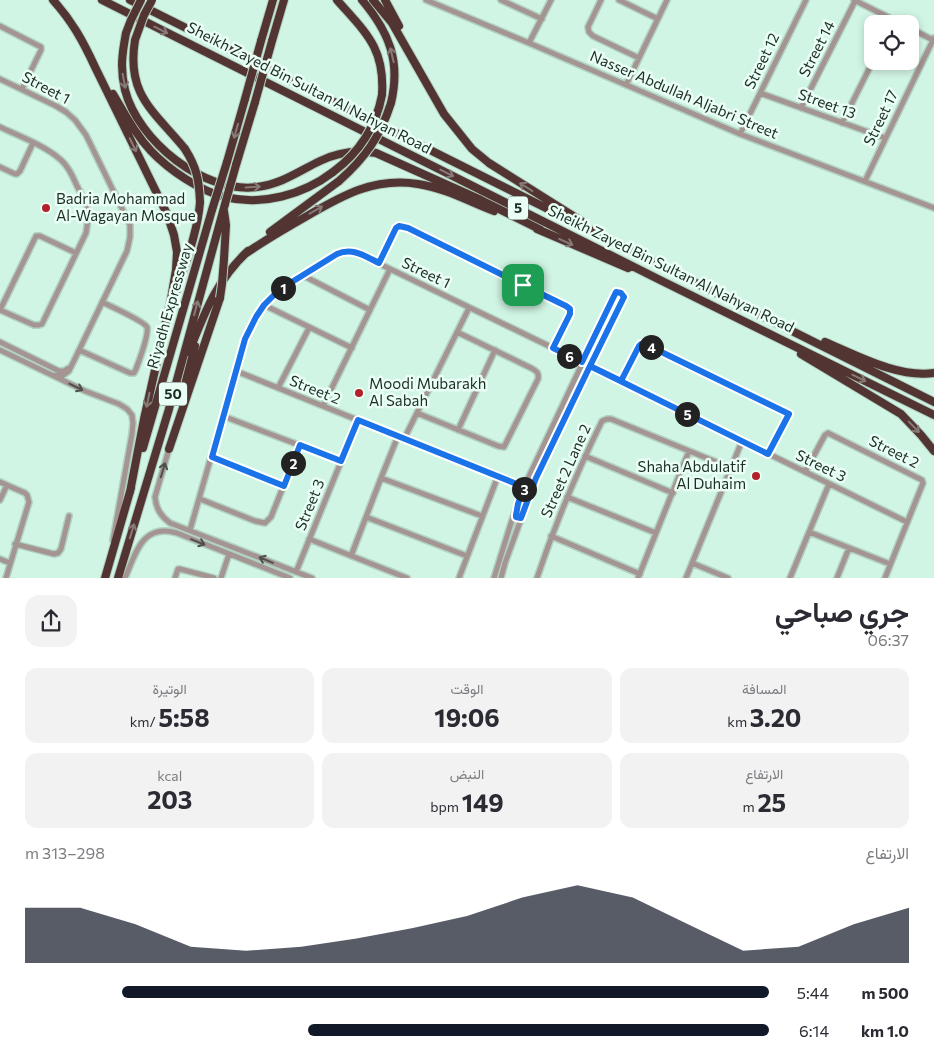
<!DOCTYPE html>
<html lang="ar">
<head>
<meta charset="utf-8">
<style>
	:root { --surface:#fff; --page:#f2f2f3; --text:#2b2b33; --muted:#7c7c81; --accent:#111827 }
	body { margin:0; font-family:Commissioner,Vazirmatn,sans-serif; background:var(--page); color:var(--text); direction:rtl; height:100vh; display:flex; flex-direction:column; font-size:19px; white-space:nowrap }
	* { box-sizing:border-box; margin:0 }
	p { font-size:16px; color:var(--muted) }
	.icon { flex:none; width:28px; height:28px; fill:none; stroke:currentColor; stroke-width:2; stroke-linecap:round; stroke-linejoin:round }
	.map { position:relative; height:578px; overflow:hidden; direction:ltr }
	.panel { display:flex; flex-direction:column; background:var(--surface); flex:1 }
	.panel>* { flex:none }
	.controls { position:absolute; left:864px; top:15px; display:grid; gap:10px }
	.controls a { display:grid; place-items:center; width:55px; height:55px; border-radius:10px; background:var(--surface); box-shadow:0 2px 8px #0003; font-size:25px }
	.pin { position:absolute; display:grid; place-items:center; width:42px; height:42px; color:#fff; margin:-21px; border-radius:10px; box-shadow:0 2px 8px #0006 }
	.km { position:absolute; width:25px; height:25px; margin:-12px; border-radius:50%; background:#222; color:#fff; font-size:14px; line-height:25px; text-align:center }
	.round { display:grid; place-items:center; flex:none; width:52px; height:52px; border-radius:15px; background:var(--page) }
	.head { display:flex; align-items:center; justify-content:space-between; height:85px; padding:0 25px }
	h1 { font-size:28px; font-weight:700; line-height:38px }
	.stats { display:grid; grid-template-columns:repeat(3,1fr); gap:8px; height:85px; padding:5px 25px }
	.stats div { display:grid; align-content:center; border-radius:12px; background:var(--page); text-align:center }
	.stats b { font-size:25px; font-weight:700 }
	.stats small { font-size:14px; font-weight:400 }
	.stats p { font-size:14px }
	.chart { height:140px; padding:10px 25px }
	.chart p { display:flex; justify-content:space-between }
	.chart svg { width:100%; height:90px; margin-top:5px; fill:var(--accent); opacity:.7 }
	ul { padding:0 25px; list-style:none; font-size:16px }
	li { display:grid; grid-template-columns:80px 60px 1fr; align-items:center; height:38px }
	li i { height:12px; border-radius:6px; background:var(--accent) }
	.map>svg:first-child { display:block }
</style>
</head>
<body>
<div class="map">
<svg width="934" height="578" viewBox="0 0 934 578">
	<rect width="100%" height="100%" fill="#d1f5e4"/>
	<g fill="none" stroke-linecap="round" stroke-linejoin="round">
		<g stroke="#b1d1c2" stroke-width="8">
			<path id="minor" d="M426,0L529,43L740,134L934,208
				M501,0L542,19
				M601,0L588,27L589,32L593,36L639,58
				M619,0L658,19
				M854,0L902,24
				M0,26L41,47V50L22,89
				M910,28L933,40
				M529,43L551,0
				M0,79L56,106L66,112L75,120L86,135L130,225V237L127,251L69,371L62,376L52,375
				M626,85L667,0
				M760,93L885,138
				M801,108L855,1
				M842,123L873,61
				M0,127C19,136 46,146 61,160C69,167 73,177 77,186C88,206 90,210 86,233L42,324L39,325H34L0,310
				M740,134L806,0
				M0,167L15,174H17L20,171L33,143
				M865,181L934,38
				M379,263L396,228L399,226L408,229L566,306L570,309V314L553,348
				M302,275L370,310
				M264,305L352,348
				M0,310L36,236H40L76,253
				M0,342L59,371H64L69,368
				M0,350L85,391L119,404L127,409L132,415L133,423L132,434L113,540
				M79,350L130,373H134L136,369C139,361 149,334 147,327C144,321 110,306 102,302
				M590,366L907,522
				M236,371L524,487
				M621,381L639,346L641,344H645L789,414L768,454
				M278,388L309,328
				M323,406L390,269
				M417,413L498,446L504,447L538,379C539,373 537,371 531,368L457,332
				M223,416L341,461
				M458,430L495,350
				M404,439L469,308
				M169,449L155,497C156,509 161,516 170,523L312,578
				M585,456L673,493
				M212,457L284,486
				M805,472L825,435L828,433L922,480L923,483L885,578
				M381,478L398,436
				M0,482L25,493L27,495L29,502L6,578
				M567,497L656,533
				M200,499L255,521L265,523L271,517L300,445
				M0,500L7,485
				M366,517L467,556
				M190,530L245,339C259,303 279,290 310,271C320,265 330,258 340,253L347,251L357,253L582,362
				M809,532L890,564
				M551,536L640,574
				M309,539L407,578
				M15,544L54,554L58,553L61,549L69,516
				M351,556L381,478L482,516
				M0,559L10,563
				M692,563L728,578
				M296,572L358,420
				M125,578C136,553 142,523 177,533L290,578
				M175,578L178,569H180L214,578
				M221,578L229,554
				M459,578L498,476
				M494,578L511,523L524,487L616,292L621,293L624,297L536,478L505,563L501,578
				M537,578C555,524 577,472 602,421L607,419H611L731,468
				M638,578L689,451
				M686,578L742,441
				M790,578L829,484
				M837,578L849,548"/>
		</g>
		<g stroke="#b1d1c2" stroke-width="10">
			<path id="highway" d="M53,0C72,21 83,41 95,67L167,214L174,235L177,252L176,270L171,299L144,419L130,492
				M102,0L660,280L934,415
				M130,0L934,402
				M337,0C366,33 385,48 382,95
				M362,0C389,32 401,61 391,103
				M373,0L392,23L444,114L472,149L489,163L581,221
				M385,0L399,26
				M126,33C122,54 120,69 125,90C138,141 204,194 257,187C282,184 299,171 320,161C338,152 357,150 376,153L481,200L541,230
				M135,40C126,95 154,111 185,149
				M261,41L273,0
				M272,41L284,0
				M113,94C125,114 135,134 151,151C169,170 200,191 225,197C262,206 303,195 333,172
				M227,162L245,99
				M236,165L255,102
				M224,211L226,225L224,259
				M537,229L628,268
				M270,232L339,181
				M245,254C265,240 286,228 307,216C343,195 375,177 418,184C445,188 470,202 494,211
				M176,292C185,264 198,231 200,202
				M825,342C858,356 898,378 934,373
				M189,352C205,312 216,281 248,251
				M801,354L901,414L921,435L934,451
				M181,400L195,346
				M143,448L212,210
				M169,449L220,298
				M105,578L131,488
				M118,578L169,409L225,204"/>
		</g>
		<use href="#minor" stroke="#a49492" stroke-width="5"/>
		<use href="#highway" stroke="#523533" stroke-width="8"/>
		<g stroke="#b1d1c2" stroke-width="10" stroke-linecap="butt">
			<path id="highway-bridge" d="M126,33L131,20L141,0
				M135,40L144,15L152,0
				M245,99L261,41
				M255,102L272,41
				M185,149C197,168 199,180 200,202
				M333,172C360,152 376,127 382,95
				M339,181C365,158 380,137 391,103
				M225,204L236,165
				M212,210L227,162
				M220,298L222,284L224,259"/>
		</g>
		<use href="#highway-bridge" stroke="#523533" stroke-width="8"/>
	</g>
	<defs><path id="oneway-shaft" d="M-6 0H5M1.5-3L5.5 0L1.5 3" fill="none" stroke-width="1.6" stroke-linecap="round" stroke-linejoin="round" transform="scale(1.25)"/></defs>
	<g stroke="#877b77">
		<use href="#oneway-shaft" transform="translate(161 30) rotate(27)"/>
		<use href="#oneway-shaft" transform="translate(392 55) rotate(-103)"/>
		<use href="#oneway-shaft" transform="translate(124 81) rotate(79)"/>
		<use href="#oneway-shaft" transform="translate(236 131) rotate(106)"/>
		<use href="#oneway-shaft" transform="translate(133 145) rotate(64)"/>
		<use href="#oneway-shaft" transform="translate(447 173) rotate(27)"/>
		<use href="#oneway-shaft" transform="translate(253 187) rotate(-4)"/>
		<use href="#oneway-shaft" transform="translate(526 187) rotate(-148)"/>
		<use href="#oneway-shaft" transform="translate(316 210) rotate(-30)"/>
		<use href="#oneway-shaft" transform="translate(566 242) rotate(24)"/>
		<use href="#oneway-shaft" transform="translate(196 308) rotate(-75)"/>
		<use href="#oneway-shaft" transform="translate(859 378) rotate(26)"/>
		<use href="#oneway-shaft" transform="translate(148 400) rotate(102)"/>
		<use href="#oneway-shaft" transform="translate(914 427) rotate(46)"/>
		<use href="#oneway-shaft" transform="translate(132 531) rotate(-73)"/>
	</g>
	<g stroke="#4d504c">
		<use href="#oneway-shaft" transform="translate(76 387) rotate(26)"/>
		<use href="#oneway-shaft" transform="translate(163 470) rotate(-73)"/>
		<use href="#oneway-shaft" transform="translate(198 542) rotate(22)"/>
		<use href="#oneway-shaft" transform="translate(266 560) rotate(-158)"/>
	</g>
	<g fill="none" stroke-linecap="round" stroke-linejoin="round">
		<g stroke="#fff" stroke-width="10">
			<path id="route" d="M523,285L408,228L399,226L396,228L379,263C365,256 352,247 337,254L279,290L264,305L256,317L245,339L212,457L284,486L300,445L341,461L358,420L524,487L518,504L516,515V517L521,518L536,478L590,366L621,381L639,346L641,344H645L789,414L768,454L590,366L624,297L621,293L616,292L582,362L553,348L570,314V309L566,306L523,285"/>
		</g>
		<use href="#route" stroke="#1a73e8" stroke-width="6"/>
	</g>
	<g fill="#b3212a" stroke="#e9fef4" stroke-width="2">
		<circle cx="46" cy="208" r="5"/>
		<circle cx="359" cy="393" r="5"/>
		<circle cx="756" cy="476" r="5"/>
	</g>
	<g text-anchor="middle" stroke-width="5" stroke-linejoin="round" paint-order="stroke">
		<g fill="#e9fef4" stroke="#5b6b64" stroke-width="1">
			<rect x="508" y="196.5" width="20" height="23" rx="4"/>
			<rect x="159" y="382.5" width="28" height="23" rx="4"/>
		</g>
		<g font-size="14" font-weight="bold" fill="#1e2c26">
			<text x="518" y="213">5</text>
			<text x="173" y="399">50</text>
		</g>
		<g font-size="15" fill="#1e2c26" stroke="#e9fef4">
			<text transform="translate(817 49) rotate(-63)" y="5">Street 14</text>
			<text transform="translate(762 61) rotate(-64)" y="5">Street 12</text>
			<text transform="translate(46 88) rotate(28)" y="5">Street 1</text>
			<text transform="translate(309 88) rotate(27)" y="5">Sheikh Zayed Bin Sultan Al Nahyan Road</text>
			<text transform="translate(684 95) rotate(23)" y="5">Nasser Abdullah Aljabri Street</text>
			<text transform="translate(827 104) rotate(20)" y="5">Street 13</text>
			<text transform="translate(881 118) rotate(-64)" y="5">Street 17</text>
			<text transform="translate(671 269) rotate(26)" y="5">Sheikh Zayed Bin Sultan Al Nahyan Road</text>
			<text transform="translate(426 273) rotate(26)" y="5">Street 1</text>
			<text transform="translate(170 306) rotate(-74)" y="5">Riyadh Expressway</text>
			<text transform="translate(315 390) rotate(22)" y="5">Street 2</text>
			<text transform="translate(894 452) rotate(27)" y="5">Street 2</text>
			<text transform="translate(821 466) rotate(26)" y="5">Street 3</text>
			<text transform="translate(566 471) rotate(-66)" y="5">Street 2 Lane 2</text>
			<text transform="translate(310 505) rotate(-68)" y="5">Street 3</text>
		</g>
		<g font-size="15" fill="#1e2c26" stroke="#e9fef4" text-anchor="start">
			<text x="56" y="204">Badria Mohammad<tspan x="56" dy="17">Al-Wagayan Mosque</tspan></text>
			<text x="369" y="389">Moodi Mubarakh<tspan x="369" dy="17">Al Sabah</tspan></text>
			<text x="746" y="472" text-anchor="end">Shaha Abdulatif<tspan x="746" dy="17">Al Duhaim</tspan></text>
		</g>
	</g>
</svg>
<div class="controls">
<a><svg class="icon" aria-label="locate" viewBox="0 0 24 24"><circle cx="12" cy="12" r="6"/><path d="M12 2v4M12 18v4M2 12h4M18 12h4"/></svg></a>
</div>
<div class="pin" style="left:523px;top:285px;background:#1e9e55"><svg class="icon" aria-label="arrive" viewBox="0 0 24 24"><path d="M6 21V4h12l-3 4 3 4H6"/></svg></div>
<b class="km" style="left:283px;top:288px">1</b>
<b class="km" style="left:293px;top:463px">2</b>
<b class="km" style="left:524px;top:489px">3</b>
<b class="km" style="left:651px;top:347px">4</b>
<b class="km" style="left:687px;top:414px">5</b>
<b class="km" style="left:569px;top:356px">6</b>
</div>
<section class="panel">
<div class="head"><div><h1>جري صباحي</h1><p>06:37</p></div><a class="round"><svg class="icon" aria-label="share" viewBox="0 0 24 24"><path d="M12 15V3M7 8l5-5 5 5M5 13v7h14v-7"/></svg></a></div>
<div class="stats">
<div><p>المسافة</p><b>3.20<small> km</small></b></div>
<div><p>الوقت</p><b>19:06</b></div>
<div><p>الوتيرة</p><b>5:58<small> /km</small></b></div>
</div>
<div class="stats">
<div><p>الارتفاع</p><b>25<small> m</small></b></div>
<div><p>النبض</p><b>149<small> bpm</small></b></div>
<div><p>kcal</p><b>203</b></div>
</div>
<div class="chart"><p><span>الارتفاع</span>298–313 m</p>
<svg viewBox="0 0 160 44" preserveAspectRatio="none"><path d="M0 44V17L10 17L20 25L30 36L40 38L50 36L60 32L70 27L80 21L90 12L100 6L110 12L120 25L130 38L140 36L150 25L160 17V44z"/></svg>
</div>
<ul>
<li><b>500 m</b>5:44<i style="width:87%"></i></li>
<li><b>1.0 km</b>6:14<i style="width:62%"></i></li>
</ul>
</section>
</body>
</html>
